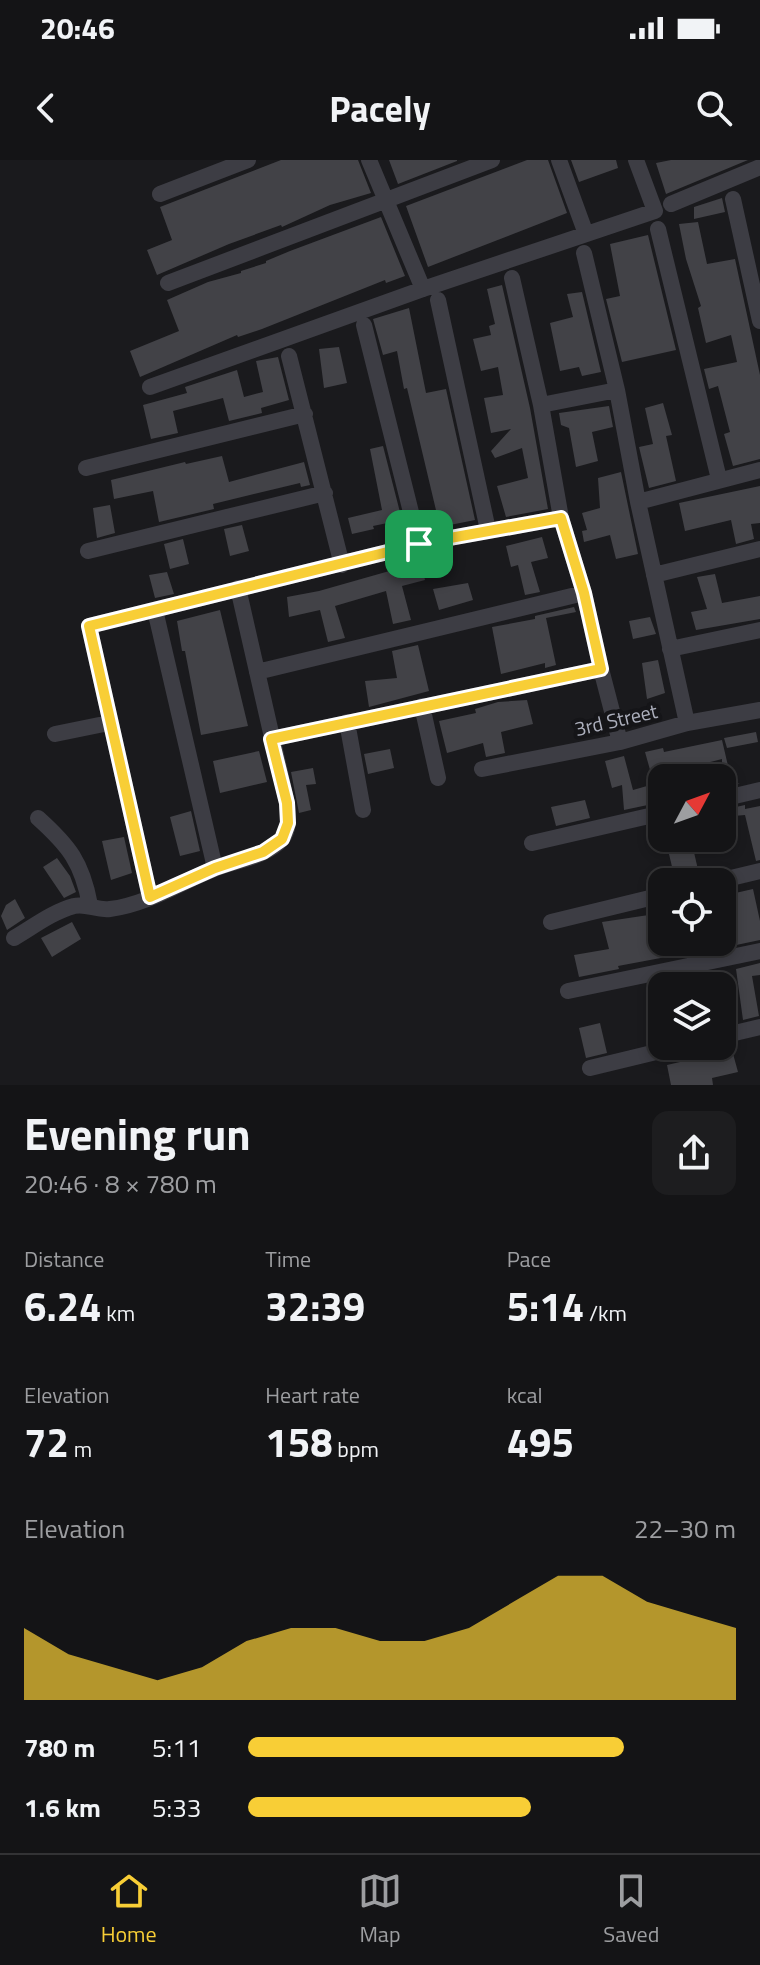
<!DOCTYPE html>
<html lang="en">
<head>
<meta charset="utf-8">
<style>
	:root { --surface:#141416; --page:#1d1d1f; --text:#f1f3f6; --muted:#9d9ea1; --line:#333335; --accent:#f8ce36 }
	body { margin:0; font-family:"Titillium Web",sans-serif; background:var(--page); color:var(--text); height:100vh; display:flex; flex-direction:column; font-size:30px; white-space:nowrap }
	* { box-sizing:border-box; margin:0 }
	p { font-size:26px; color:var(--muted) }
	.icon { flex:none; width:44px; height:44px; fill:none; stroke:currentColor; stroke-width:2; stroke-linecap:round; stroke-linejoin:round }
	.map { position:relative; height:925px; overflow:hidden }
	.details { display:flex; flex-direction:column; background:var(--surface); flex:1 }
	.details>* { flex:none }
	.needle { width:52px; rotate:49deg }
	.fabs { position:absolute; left:648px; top:604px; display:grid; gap:16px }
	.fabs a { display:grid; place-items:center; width:88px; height:88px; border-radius:16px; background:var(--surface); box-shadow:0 4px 12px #0003,0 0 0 2px var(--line); font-size:40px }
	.pin { position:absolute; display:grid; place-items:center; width:68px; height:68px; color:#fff; margin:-34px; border-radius:16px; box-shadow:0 4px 12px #0006 }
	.round { display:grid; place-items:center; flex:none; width:84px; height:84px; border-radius:16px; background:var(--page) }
	.head { display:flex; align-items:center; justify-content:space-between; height:136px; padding:0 24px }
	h1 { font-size:44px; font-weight:700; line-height:60px }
	.figures { display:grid; grid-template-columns:repeat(3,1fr); gap:12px; height:136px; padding:8px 24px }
	.figures div { display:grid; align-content:center }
	.figures b { font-size:40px; font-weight:700 }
	.figures small { font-size:22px; font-weight:400 }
	.figures p { font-size:22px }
	.chart { height:224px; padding:16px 24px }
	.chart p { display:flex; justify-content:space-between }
	.chart svg { width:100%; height:144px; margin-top:8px; fill:var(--accent); opacity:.7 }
	ul { padding:0 24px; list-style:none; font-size:26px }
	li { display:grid; grid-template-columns:128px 96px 1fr; align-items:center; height:60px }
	li i { height:20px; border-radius:10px; background:var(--accent) }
	.status { display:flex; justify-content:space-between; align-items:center; height:56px; padding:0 40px; background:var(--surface); direction:ltr }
	.status svg { height:22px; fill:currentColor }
	header { display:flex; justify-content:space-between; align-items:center; height:104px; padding:0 24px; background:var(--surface); font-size:36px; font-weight:700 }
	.tabs { display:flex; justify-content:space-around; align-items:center; height:112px; border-top:2px solid var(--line); background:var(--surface); font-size:22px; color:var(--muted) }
	.tabs a { display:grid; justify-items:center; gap:4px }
	.tabs .current { color:var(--accent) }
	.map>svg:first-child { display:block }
</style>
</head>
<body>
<div class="status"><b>20:46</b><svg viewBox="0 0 49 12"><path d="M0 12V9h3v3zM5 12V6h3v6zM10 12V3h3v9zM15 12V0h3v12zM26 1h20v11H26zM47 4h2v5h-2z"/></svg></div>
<header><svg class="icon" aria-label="back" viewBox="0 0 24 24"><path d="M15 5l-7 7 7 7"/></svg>Pacely<svg class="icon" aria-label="search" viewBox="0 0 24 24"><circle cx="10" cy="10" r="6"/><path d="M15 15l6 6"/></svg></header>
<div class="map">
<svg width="760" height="925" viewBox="0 0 760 925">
	<rect width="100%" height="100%" fill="#1a1a1d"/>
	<path fill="#424247" d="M281,0H358L371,33L330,45L282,67L281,65L229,84L157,115L147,90L172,80L160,47Z
		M389,0H457V1L398,24Z
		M527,0H548L567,53L428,107L406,46Z
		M571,0H616L618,8L579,22Z
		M671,0H748L666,34L656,3Z
		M722,38L725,52L694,59V47Z
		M381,57L405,116L386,123L385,120L262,169L238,177L237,175L140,217L130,191L179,171L167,140L208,122L241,113V111L266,103V101L290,91Z
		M698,62L707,104L735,99L760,215V299L733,306L724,274L730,272L718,226L709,229L704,209L737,202L731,175L706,183L698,148L701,146L686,99L679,64Z
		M648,75L676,190L622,202L606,139L620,136L610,84Z
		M502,125L530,248L548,349L506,357L497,326L528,318L522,288L495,298L491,291L511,269L491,273L484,238L503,235L498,207L481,211L473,179L491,175L489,166L495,164L487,129Z
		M582,132L601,212L582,216L579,207L560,211L550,163L573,157L567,134Z
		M409,148L426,233L446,229L475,360L440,367L407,228L404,229L397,191L383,195L373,159Z
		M339,187L347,223L324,228L319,189Z
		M278,197L289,240L261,248L262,253L229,261L223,238L173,251L178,273L151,279L143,245L187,233L185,227L237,210L244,237L263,232L256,201Z
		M663,243L672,275L666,276L676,321L649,328L639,287L653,284L645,248Z
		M609,246L613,267L592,272L598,301L576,307L569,268L561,265L559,253Z
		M383,286L402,360L373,366L374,369L352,374L348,358L382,350L370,289Z
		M222,296L229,322L304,302L310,325L301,327L300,323L213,344L214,349L159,362L153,331L114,339L111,320L185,302L186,304Z
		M621,312L638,394L616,399L610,375L584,382L582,371L587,370L582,353L600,348L598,318Z
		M760,326V363L751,364L754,379L736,384L731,360L685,371L679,343Z
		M110,345L115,373L97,378L93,348Z
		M242,365L249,391L230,396L224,369Z
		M542,377L548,398L531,402L540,432L525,435L518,405L511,407L506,386Z
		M183,379L189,404L170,409L164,384Z
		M421,402L425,420L402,426L411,460L393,464L386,431L335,446L345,478L328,482L320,450L289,457L287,437L319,431Z
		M167,412L174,434L155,438L149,415Z
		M715,414L722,443L760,436V459L696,470L691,452L707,449L697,417Z
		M468,423L473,440L439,450L433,429Z
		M574,447L576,452L546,458L556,505L545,508V503L501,514L492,467L535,459V456Z
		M220,450L248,566L201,575L185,491H182L177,461Z
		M650,457L656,474L633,479L629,461Z
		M418,485L429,531L369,547L365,521L397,518L392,491Z
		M658,500L665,533L647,539L642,503Z
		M527,540L533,564L501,572L505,593L486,597L483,583L447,593L439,561L476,553L475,549L498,542Z
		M756,572L758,582L727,588L724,578Z
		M722,580L732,623H740L722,628V599L683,609L687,618H662V642L624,650L622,625L612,628L605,601L624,596L633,630L654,624L645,592L663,588L664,592Z
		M390,589L394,608L368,614L364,594Z
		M259,591L267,622L220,633L213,601Z
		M313,608L316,624L306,625L311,650L299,653L291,612Z
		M585,640L590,658L556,666L551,647Z
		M745,645V649L760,646V700L756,701L745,655L722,657V650Z
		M191,651L200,691L180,696L170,657Z
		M124,677L132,713L111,720L102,681Z
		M658,678H717V682L693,688L699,714L675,719L668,690L661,692Z
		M57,698L70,716L76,732L64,738L43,707Z
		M753,729L760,761V780L703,792L701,782H730L722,757V736Z
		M15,739L25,758L7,770L1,756L6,745Z
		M662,753V782L666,797L618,806L619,809L579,817L574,795L609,789L602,762Z
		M72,762L81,779L52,797L41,778Z
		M760,803V815L752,816L759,856L743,860L736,809Z
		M600,863L607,893L586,898L579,868Z
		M732,890L738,912L712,918L713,925H671L667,905Z"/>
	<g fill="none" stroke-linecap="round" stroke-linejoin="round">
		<path stroke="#3d3d44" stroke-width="16" d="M369,0L423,129
			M559,0L586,74
			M160,34L248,0
			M733,39L760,161
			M671,44L760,7
			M658,69L719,319
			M584,93L617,230L638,342L687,563
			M512,118L541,245
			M168,123L492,0
			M438,140L488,370
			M364,165L419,384
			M289,196L342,405
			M150,227L423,129L655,51L636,0
			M86,308L305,254
			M638,342L760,310
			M88,391L325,333
			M654,415L760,389
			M155,450L215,708
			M670,489L760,470
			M601,509L620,582
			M257,512L584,433
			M422,546L438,618
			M347,562L363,650
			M55,574L109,563
			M271,579L601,509L584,433L561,358L541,245L617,230
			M482,609L620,582L687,563L760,550
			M722,639L760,630
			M38,658C69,686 82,702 90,745
			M532,683L662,653
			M714,722L760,711
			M150,737L89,466L428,382L561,358
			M551,762L662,735
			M14,778C33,767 52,752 74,746C87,743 97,751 110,749C146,745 181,722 214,709C234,701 267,697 282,679C290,669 288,655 287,643L238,428
			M568,831L760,791
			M722,876L760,867
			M590,908L681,886"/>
	</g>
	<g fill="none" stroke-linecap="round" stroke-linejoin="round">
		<g stroke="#fff" stroke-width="16">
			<path id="route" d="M561,358L584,433L601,509L271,579L287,643L288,663L282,679L263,692L215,708L150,737L89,466L428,382Z"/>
		</g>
		<use href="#route" stroke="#f8ce36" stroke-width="10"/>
	</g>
	<g text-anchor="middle" stroke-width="8" stroke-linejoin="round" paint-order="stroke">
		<g font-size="20" fill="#acafbc" stroke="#151518">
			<text transform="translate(616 560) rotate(-13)" y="7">3rd Street</text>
		</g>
	</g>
</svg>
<div class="fabs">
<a><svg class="needle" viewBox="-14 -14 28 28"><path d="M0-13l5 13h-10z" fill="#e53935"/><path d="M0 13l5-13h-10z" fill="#9d9ea1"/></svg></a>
<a><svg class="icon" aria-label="locate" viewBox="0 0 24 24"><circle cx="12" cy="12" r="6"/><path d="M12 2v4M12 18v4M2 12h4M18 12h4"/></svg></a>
<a><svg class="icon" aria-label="layers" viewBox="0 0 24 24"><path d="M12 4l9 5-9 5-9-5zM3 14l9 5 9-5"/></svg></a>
</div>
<div class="pin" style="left:419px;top:384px;background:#1e9e55"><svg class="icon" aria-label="arrive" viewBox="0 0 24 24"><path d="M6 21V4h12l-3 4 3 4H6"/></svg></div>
</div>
<section class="details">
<div class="head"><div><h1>Evening run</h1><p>20:46 · 8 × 780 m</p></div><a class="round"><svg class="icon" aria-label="share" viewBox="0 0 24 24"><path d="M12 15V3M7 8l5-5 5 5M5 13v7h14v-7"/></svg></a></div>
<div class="figures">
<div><p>Distance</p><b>6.24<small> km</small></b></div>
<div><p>Time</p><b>32:39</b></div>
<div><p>Pace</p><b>5:14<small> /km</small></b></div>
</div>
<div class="figures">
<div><p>Elevation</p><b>72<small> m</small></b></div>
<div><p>Heart rate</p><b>158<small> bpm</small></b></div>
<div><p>kcal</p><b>495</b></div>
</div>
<div class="chart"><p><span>Elevation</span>22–30 m</p>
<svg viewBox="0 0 160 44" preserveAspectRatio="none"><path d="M0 44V22L10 30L20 34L30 38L40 34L50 26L60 22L70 22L80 26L90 26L100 22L110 14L120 6L130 6L140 14L150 18L160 22V44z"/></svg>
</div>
<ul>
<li><b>780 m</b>5:11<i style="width:77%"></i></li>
<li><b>1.6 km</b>5:33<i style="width:58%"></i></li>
</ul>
</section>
<nav class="tabs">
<a class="current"><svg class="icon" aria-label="home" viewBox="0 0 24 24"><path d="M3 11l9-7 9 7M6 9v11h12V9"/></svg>Home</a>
<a><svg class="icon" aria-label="map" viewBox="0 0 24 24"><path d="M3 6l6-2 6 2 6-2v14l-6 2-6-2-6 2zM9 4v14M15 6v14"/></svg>Map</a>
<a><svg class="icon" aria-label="saved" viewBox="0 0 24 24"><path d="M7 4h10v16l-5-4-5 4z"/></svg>Saved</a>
</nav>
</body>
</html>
